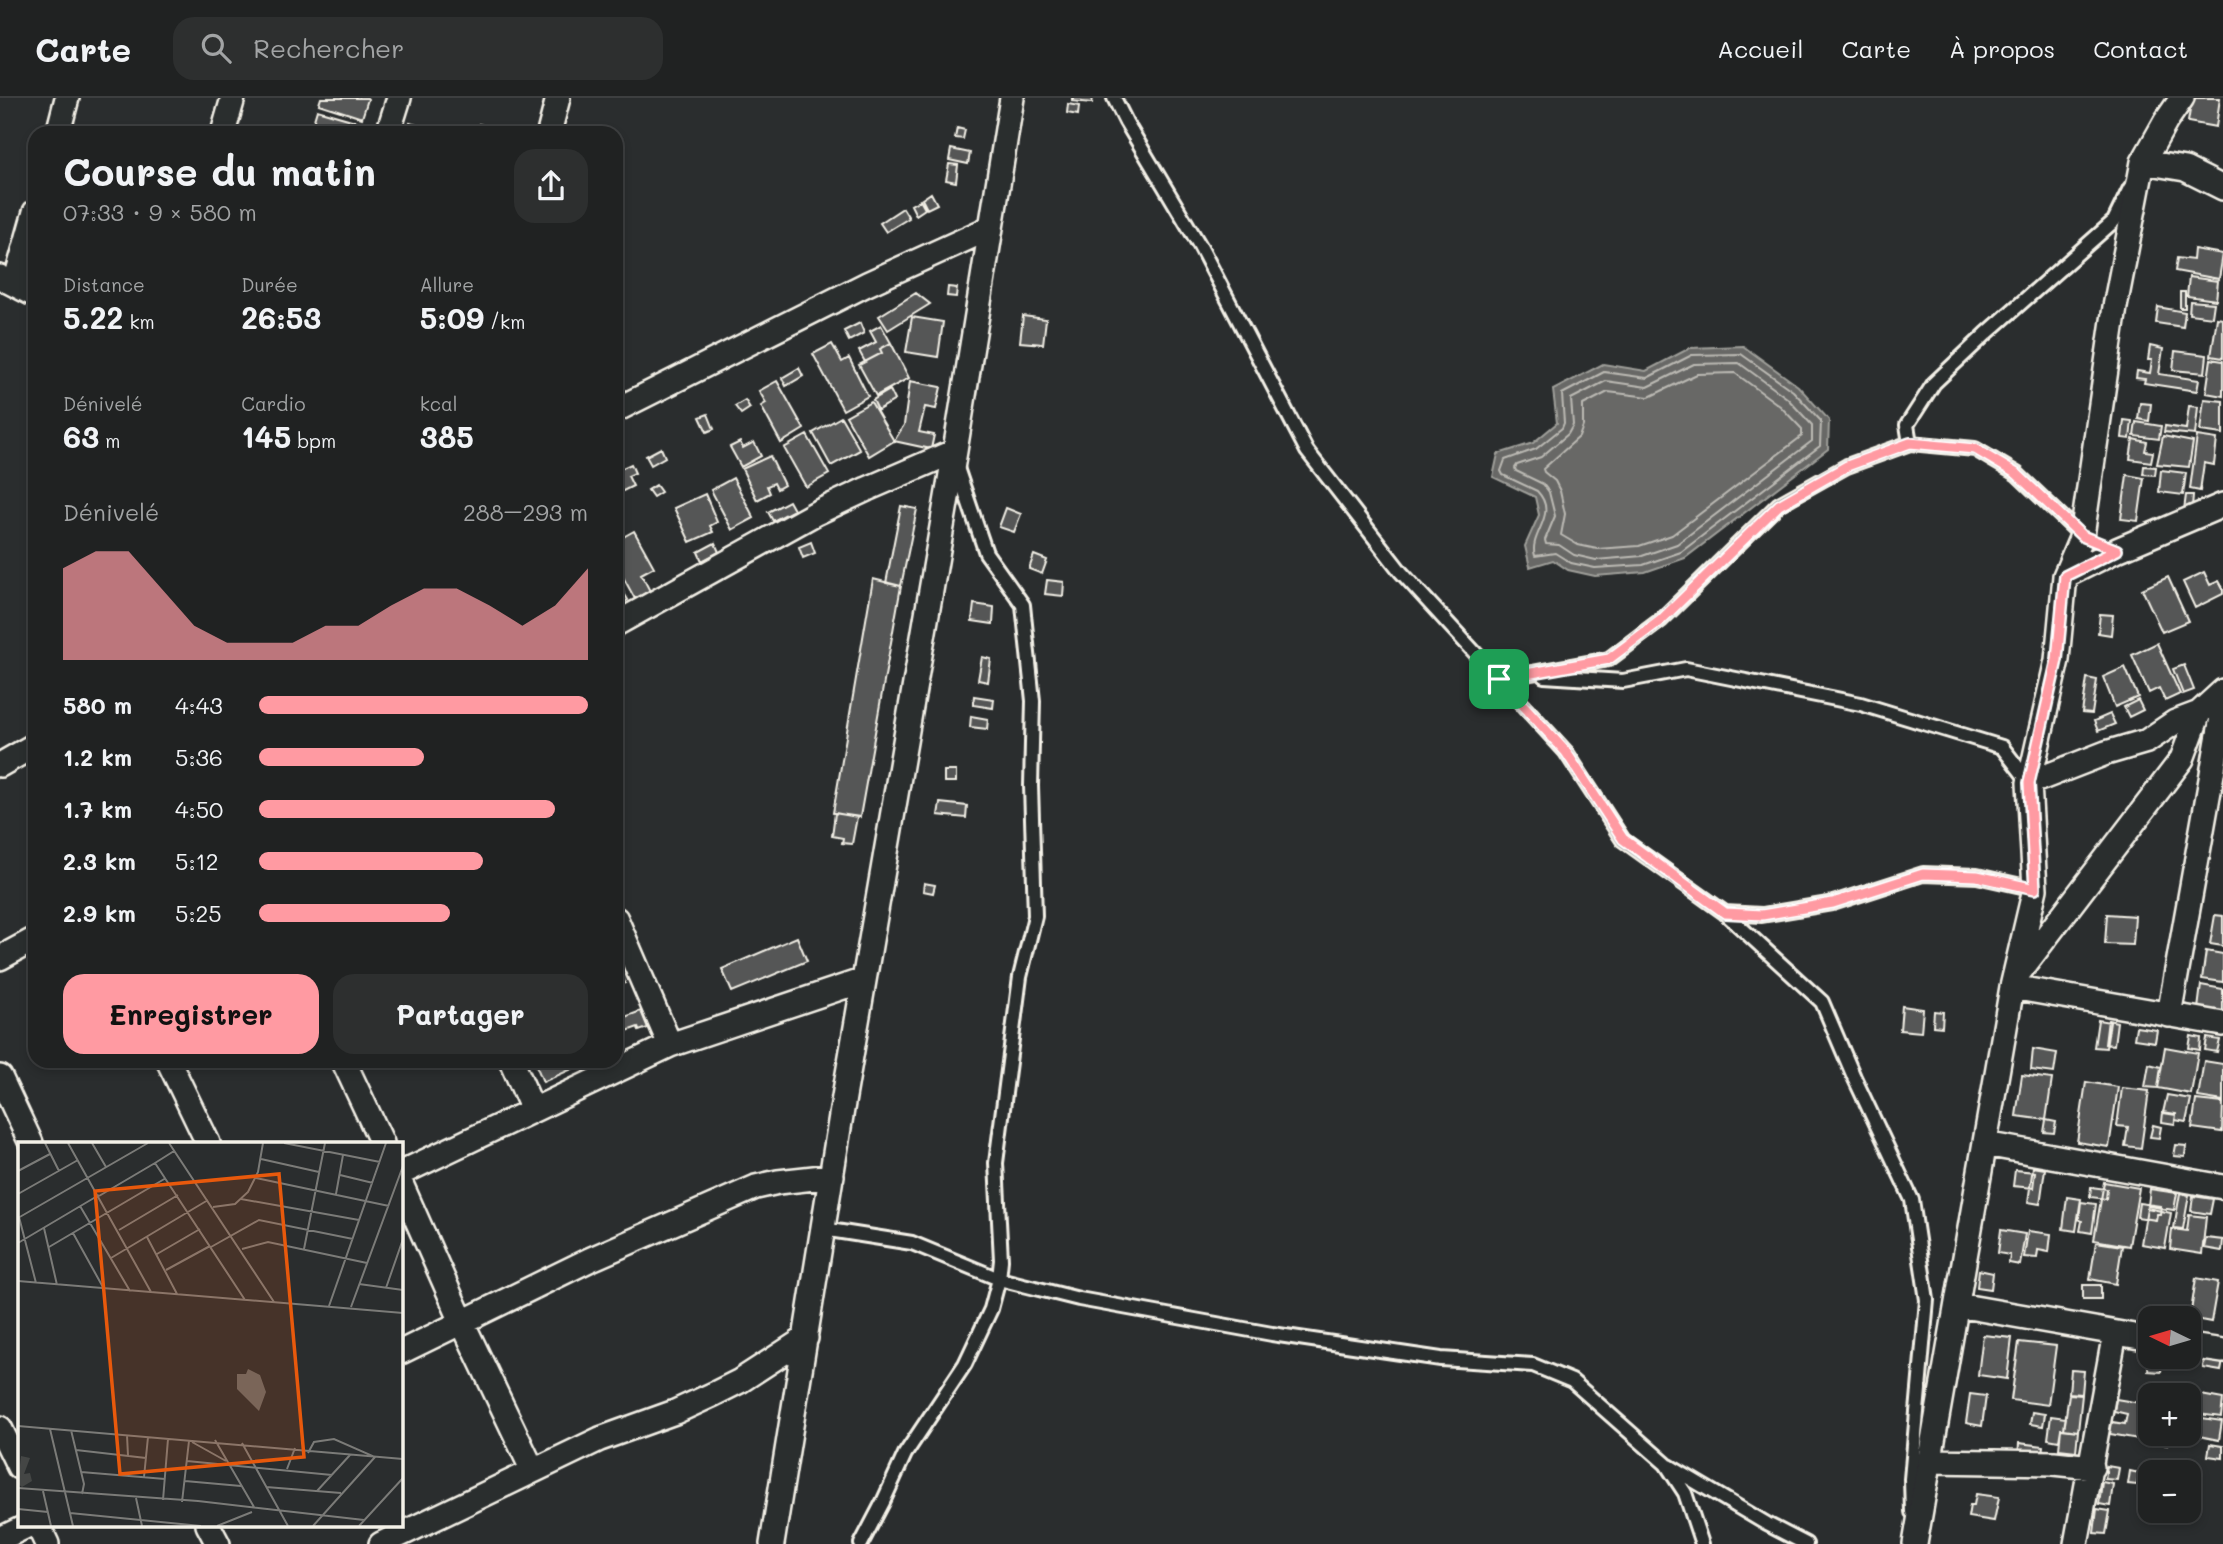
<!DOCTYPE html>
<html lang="fr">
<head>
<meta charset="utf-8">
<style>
	:root { --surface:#202222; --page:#2d2f2f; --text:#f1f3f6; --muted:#a2a4a5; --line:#3d3f40; --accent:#ff9aa2 }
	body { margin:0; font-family:Mali,sans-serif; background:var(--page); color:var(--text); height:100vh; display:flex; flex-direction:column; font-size:26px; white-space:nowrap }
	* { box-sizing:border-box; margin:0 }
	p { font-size:23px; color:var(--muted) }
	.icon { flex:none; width:38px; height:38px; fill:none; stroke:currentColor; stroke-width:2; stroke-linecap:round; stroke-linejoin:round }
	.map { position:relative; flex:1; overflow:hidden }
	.sheet { position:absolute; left:28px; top:28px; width:595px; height:942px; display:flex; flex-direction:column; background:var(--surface); border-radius:21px; box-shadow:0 4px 10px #0003,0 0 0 2px var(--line) }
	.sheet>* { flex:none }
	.needle { width:46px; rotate:275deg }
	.controls { position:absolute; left:2138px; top:1208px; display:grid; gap:14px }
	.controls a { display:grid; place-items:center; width:63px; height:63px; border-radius:14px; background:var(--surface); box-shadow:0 4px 10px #0003,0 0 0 2px var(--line); font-size:35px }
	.pin { position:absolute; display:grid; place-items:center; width:60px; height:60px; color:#fff; margin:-30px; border-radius:14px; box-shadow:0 4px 10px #0006 }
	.round { display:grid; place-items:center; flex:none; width:74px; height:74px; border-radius:21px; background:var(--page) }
	.headline { display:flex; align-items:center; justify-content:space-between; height:119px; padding:0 35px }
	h1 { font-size:38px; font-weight:700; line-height:52px }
	.stats { display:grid; grid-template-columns:repeat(3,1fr); gap:10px; height:119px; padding:7px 35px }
	.stats div { display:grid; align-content:center }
	.stats b { font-size:30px; font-weight:700 }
	.stats small { font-size:19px; font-weight:400 }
	.stats p { font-size:19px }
	.chart { height:196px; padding:14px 35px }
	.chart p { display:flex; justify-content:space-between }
	.chart svg { width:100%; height:126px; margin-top:7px; fill:var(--accent); opacity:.7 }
	.cta { display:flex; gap:14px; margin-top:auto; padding:14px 35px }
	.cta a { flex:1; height:80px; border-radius:21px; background:var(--accent); color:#111; font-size:28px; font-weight:700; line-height:80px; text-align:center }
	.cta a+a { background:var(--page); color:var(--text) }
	ul { padding:0 35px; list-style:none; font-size:23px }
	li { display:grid; grid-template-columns:112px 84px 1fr; align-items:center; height:52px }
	li i { height:18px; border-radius:9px; background:var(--accent) }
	header { display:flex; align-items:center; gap:42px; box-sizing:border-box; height:98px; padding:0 35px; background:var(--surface); border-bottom:2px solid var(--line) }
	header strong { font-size:33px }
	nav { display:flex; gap:38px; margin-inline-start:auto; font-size:24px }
	.search { width:490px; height:63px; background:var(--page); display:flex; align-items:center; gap:18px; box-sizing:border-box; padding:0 24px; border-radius:21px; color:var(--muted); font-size:26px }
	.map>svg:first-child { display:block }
</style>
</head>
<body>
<header>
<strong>Carte</strong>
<div class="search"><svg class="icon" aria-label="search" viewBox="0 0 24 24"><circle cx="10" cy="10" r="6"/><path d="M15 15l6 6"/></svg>Rechercher</div>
<nav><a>Accueil</a><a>Carte</a><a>À propos</a><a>Contact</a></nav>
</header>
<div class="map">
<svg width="2223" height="1446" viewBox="0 0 2223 1446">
	<rect width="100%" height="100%" fill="#2a2d2e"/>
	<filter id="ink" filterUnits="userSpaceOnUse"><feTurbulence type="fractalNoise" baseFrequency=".0143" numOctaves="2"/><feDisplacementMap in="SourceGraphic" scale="14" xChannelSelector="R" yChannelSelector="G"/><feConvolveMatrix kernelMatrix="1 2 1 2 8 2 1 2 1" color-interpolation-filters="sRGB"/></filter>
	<g filter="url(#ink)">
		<path fill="#676866" stroke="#9f9f9a" stroke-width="2" d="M1743,248L1798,288L1829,322L1828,351L1685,460L1645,474L1595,478L1568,472L1553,462L1530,469L1525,448L1539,417L1535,399L1493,379L1498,356L1533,345L1557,325L1553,292L1603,266L1646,273L1690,250Z"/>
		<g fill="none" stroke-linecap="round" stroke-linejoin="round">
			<path stroke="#bcbab4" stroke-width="2" d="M1741,256L1793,293L1821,323L1820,348L1681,454L1643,467L1595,470L1571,465L1555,455L1535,458C1528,435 1560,417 1537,393L1503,377L1501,373L1505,362L1536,351L1562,330L1564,325L1562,296L1604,274L1647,280L1692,257Z
				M1739,265L1787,300L1812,327V343L1677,446L1642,458L1596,462L1574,457L1559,447L1546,446L1545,442L1555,418L1549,394L1543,386L1516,373L1515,370L1517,367L1541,359L1568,336L1573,327L1571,301L1606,283L1647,289L1694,266Z
				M1735,275L1780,308L1802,331V338L1672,437L1639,448L1597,451L1578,447L1561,437L1565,416L1560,393L1555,383L1544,374L1543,371L1579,339L1583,328V307L1608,294L1649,299L1697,276Z"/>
		</g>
		<path fill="#555756" stroke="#f4f1e8" stroke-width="2" d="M321,0H367L368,1L362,20L319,6Z
			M1072,0H1093L1092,5L1072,3Z
			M2192,0H2220L2216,29L2188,24Z
			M1068,6L1079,8L1078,17L1067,15Z
			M317,12L362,25L359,35H321L311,32Z
			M410,25L420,28L418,35H407Z
			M479,26L505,34L504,35H476Z
			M957,30L965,32L963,41L955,40Z
			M951,51L970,55L968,66L949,62Z
			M949,66L958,67L956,84L946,82Z
			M931,95L937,106L927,111L922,101Z
			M920,102L925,111L916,117L911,107Z
			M903,110L909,120L886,134L880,125Z
			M2194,151L2223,156L2219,181L2175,173L2177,160L2193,162Z
			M2189,179L2218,183L2216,202L2187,198Z
			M948,189L957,190L956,199L947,198Z
			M2180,194H2185V210H2180Z
			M916,195L930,206L888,232L879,218Z
			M2190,203L2214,205L2212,219L2189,216Z
			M2158,209L2185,214L2183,229L2156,225Z
			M1023,218L1046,221L1043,246L1020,244Z
			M912,219L943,224L938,259L906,254Z
			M2217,220L2223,221V260L2211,258Z
			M860,225L864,235L849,243L844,233Z
			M881,227L891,245L880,251L882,255L865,264L859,253L876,244L870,233Z
			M891,245L909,280L876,298L859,267L882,255L880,251Z
			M832,246L842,264L849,260L868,298L843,312L813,256Z
			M2150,248L2163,251L2159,276L2199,282L2197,293L2144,285L2145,281L2136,280L2137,273L2150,275L2152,262H2148Z
			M2175,253L2207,257L2205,275L2173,272Z
			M2211,261L2223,263V298L2206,295Z
			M799,270L803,278L786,288L782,280Z
			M777,283L804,331L781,345L761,308L766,305L759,293Z
			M910,283L941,289L936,311L925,309L919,334L934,337L931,351L894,343L904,327Z
			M890,292L895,302L878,312L873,302Z
			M2204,301L2223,303V336L2200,333Z
			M745,302L750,310L741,316L735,308Z
			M871,304L894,343L869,358L846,318Z
			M2140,305L2151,306L2149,323L2138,321Z
			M2189,308L2198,309L2195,337L2164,334L2165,328L2186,331Z
			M708,316L714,331L707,334L700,319Z
			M841,319L860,352L831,368L813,335Z
			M2124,322L2132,323L2130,341L2122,340Z
			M2136,324L2161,328L2159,341L2134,338Z
			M807,337L829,376L806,389L784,350Z
			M2163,338L2193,344L2189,369L2157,366Z
			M2197,338L2217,341L2214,367L2204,365L2200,393L2190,391Z
			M2133,341L2147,344L2145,353L2153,354L2151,364L2130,361Z
			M740,344L743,350L754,344L761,358L741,369L730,349Z
			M661,350L665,359L651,367L646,358Z
			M770,358L784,387L777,391L774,385L767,388L770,395L757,402L742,371Z
			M631,366L635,375L628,378L633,388L621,394L616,384V373Z
			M2144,368L2156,369L2155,377L2143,376Z
			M2161,372L2186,375L2183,397L2159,394Z
			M2127,377L2144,380L2138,423L2121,421Z
			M733,380L754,420L732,432L711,392Z
			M656,387L661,394L653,399L648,392Z
			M705,396L717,424L710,428L713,434L690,444L674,410Z
			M2186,397H2193L2192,409L2184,412Z
			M789,403L794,412L773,423L768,414Z
			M901,408L917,411L901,488L886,485Z
			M1006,410L1021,416L1014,434L999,429Z
			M634,433L654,469L641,476L650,493L635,501L616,466V443Z
			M811,444L815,455L803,460L799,449Z
			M715,445L719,454L702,463L698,454Z
			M1034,457L1047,462L1042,476L1029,471Z
			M2204,474L2210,487L2219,483L2223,490V496L2195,510L2183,484Z
			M2168,479L2188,523L2162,534L2142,491Z
			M873,481L901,488L860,719L833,715Z
			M616,482L628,502L616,509Z
			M1047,482L1064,484L1063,498L1045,496Z
			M974,506L994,509L993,526L972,523Z
			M2100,516L2113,517L2111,537L2098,535Z
			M2157,545L2180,596L2165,603L2159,590L2149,595L2132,557Z
			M982,559L991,561L988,584L978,582Z
			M2184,567L2194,592L2183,596L2173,571Z
			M2125,569L2138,599L2115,609L2103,579Z
			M2087,580L2097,582L2092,616L2082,615Z
			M974,598L994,601L993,610L973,607Z
			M2138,602L2143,612L2129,619L2124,609Z
			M2110,616L2115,626L2098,633L2094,623Z
			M971,618L988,621L987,631L970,629Z
			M944,673H956V684H944Z
			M940,705L967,708L966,720L938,717Z
			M835,715L857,719L852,746L842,745L843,740L832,738Z
			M924,785L935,787L933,795L923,793Z
			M2107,816L2135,818L2133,847L2105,846Z
			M2215,817L2223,818V848L2210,846Z
			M797,839L807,863L732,894L722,871Z
			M2206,853L2223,856V884L2202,881Z
			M620,872L625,885L616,889V873Z
			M2201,887L2223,891V915L2198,911Z
			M1902,908L1923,911L1921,934L1900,932Z
			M641,913L648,930L639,933L638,929L627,933L622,920Z
			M1934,913L1943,914L1942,929L1933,928Z
			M2098,922L2110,924L2106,950L2094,949Z
			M2108,922L2117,924L2114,947L2105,946Z
			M2136,929L2157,932L2155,944L2134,941Z
			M2191,938L2201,940L2200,952L2189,950Z
			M2207,940L2220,942L2217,954L2205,952Z
			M2165,949L2198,955L2191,996L2158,990Z
			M2033,951L2057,955L2054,975L2031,972Z
			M534,962H592L543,984Z
			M2204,963L2223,966V1003L2198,999Z
			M2149,966L2161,969L2158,990L2145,989Z
			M2022,977L2052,981L2046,1022L2016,1018Z
			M2086,984L2118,989L2109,1049L2077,1044Z
			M2122,990L2149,993L2141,1050L2125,1048L2128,1029L2117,1028Z
			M2167,997L2191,1001L2186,1024L2175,1022L2176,1017L2163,1015Z
			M2196,1002L2223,1005L2222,1034L2192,1030Z
			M2163,1014L2176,1016L2175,1026L2162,1024Z
			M2046,1022L2056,1024L2054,1035L2044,1034Z
			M2153,1027L2161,1029L2159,1040L2150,1039Z
			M2176,1047L2186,1048L2185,1059L2174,1058Z
			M2033,1069L2045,1071L2040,1106L2028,1104Z
			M2015,1072L2035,1074L2033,1090L2013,1088Z
			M2104,1084L2139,1090L2129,1148L2094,1142Z
			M2091,1089L2107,1091L2106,1101L2090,1099Z
			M2150,1091L2177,1095L2174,1112L2148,1108Z
			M2180,1095L2189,1097L2183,1131L2174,1130Z
			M2193,1098L2213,1101L2210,1116L2191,1113Z
			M2067,1099L2081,1101L2076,1133L2063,1131Z
			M2081,1104L2096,1106L2092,1135L2080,1133L2082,1123L2079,1121Z
			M2139,1105L2161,1108L2160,1116H2157L2156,1122L2137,1119Z
			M2147,1110L2171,1115L2165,1150L2141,1146Z
			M2189,1117L2206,1119L2202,1156L2170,1151L2172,1131L2187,1133Z
			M2001,1132L2025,1136L2020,1167L2009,1165L2010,1157L1998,1155Z
			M2028,1133L2051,1136L2049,1154L2038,1152L2037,1160L2024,1159Z
			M2206,1140L2223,1142L2222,1153L2204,1150Z
			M2096,1144L2122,1148L2116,1186L2090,1181Z
			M1979,1172L1993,1175L1991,1191L1977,1189Z
			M2196,1180L2218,1184L2211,1224L2190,1220Z
			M2083,1187H2101V1201H2083Z
			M1983,1237L2012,1240L2007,1281L1978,1277Z
			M2019,1244L2056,1248L2048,1307L2011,1302Z
			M2168,1258H2188L2187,1267L2167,1264Z
			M2204,1260L2223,1263L2221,1273L2203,1270Z
			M2149,1261L2162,1263L2161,1274L2148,1273Z
			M2071,1272L2084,1273L2082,1296L2069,1295Z
			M1970,1296L1986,1298L1982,1328L1966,1325Z
			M2069,1296L2082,1297L2078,1333L2064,1331Z
			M2201,1297L2223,1301L2221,1319L2198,1316Z
			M2116,1301L2146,1306L2144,1318L2151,1319V1335H2169L2167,1346L2110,1336L2112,1324L2125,1326L2127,1316L2114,1313Z
			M2032,1314L2045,1316L2043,1328L2030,1326Z
			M2051,1318L2066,1320L2064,1331H2061L2059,1343L2048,1341Z
			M2202,1320L2222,1323L2219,1342L2199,1338Z
			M2061,1331L2078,1333L2076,1353L2059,1351Z
			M2019,1345L2043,1348L2041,1362L2018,1359Z
			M2210,1346L2223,1348V1360L2208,1358Z
			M2155,1365L2166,1367L2165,1374H2154Z
			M2107,1368L2119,1370L2117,1382L2105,1381Z
			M2130,1373L2139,1375L2137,1387L2128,1386Z
			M2102,1384L2113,1386L2110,1408L2099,1406Z
			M1976,1396L1999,1399L1994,1423L1968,1419L1970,1407H1974Z
			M2097,1411L2110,1413L2106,1436L2094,1435Z"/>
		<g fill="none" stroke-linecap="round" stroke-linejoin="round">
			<g stroke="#f4f1e8" stroke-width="18">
				<path id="lane" d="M1114,0L1126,24L1200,148L1307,353L1401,474L1566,654L1623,742L1725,815L1822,904L1854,979L1912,1102L1927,1202L1911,1381L1912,1414
					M1910,345L1907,327L1934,285L1986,236L2114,123L2130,90
					M1544,578L1623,583L1686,571L1861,606L2002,649L2029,684
					M1499,581L1609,561L1661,522L1779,406L1847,368L1910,345L1975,351L2017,376L2082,438
					M1725,815L1762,817L1833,805L1923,776L1977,778L2035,791
					M823,1131L912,1145L999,1181L1079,1201L1272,1236L1441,1261L1533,1267L1572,1283L1666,1366L1685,1395L1702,1446
					M1669,1368L1767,1426L1806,1446
					M861,1446L883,1404L905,1356L965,1266L991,1211L999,1181L1001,1162L996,1065L1020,879L1035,818L1031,688L1033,603L1023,507L986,455L956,367"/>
			</g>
			<g stroke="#f4f1e8" stroke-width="28">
				<path id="street" d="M58,35L67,0
					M223,35L233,0
					M388,35L399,0
					M549,35L558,0
					M2143,64L2185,71L2223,90
					M0,179L35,197
					M15,185L35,114
					M616,312L867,186L990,130
					M2065,478L2117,452L2223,407
					M616,526L816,415L867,391L955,353
					M0,667L35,647
					M2029,685L2106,655L2147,643L2175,624L2199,615L2223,593
					M616,821L670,947
					M0,860L35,841
					M2020,873L2182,661L2199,615
					M2012,889L2223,926
					M2169,917L2223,614
					M168,962L208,1045
					M343,962L382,1045
					M511,962L533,1012
					M0,979L31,1045
					M1985,1046L2223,1089
					M401,1075L670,947L864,882
					M401,1086L463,1226L533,1373
					M1957,1207L2151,1241
					M2189,1248L2223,1253
					M401,1254L589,1162L756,1089L778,1084L832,1078
					M0,1330L19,1369
					M1929,1363L2054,1365L2092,1369
					M38,1427L47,1446
					M208,1427L218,1446
					M0,1441L29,1427
					M381,1446L600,1341L675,1314L714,1296L740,1283L806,1240
					M772,1446L844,999L955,353L1012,0
					M1915,1446L2012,889L2035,791L2029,685L2057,562L2065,478L2082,438L2115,209L2143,64L2166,23L2182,0
					M2076,1446L2115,1235"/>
			</g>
			<use href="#lane" stroke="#2a2d2e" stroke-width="12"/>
			<use href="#street" stroke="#2a2d2e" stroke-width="23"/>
		</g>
	</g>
	<g fill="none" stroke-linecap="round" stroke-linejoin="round" filter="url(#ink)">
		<g stroke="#fff" stroke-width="14">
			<path id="route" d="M1910,345L1975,351L2017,376L2082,438L2117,452L2065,478L2057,562L2029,685L2035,791L1977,778L1923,776L1833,805L1762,817L1725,815L1623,741L1566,654L1499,581L1609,561L1661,522L1779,407L1847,368Z"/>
		</g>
		<use href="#route" stroke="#ff9aa2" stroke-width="9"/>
	</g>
	<g transform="translate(18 1044)">
		<rect width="385" height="385" fill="#2a2d2e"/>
		<path d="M3,314L12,316L6,332L12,331L14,339L4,345L0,342Z" fill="#444645"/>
		<path d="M230,227L242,233L248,250L241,269L219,247V232H228Z" fill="#676866"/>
		<path fill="none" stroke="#7b7b78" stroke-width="2" d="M27,1L41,29M50,1L133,150M74,1L88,25M151,1L256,160M266,1L362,20M243,17L301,30M137,21L156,9M0,29L32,12M322,33L355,41M238,36L371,64M0,52L60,18M318,52L325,13M81,54L137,21L227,158M223,57L341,78M62,64L112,149M195,65L217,62L230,50L240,30L245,1M1,75L18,141M0,76L130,1M26,86L39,143M101,88L160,53M55,91L86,147M129,95L159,152M0,101L81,53M31,105L148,36M193,105L241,78L335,97M224,107L250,100L349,121M286,107L307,1M139,112L182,87M93,116L190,58M148,128L192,104M0,139L385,171M341,142L385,148M368,146L385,97M311,164L368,1M333,165L385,24M0,284L385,317M32,287L55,384M53,288L66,342L64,352M109,293L110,314M197,298L236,365M174,300L208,319M224,301L270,384M58,308L128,316M290,311L296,300L316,297L357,315L295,384M169,319L314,333M269,327L277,306M63,330L147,337M126,335L130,295M167,339L223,344M248,345L323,351M0,346L180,359L346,378M25,349L33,384M299,349L332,313M118,356L124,384M145,358L150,297M164,360L171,299M0,367L30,370M52,371L183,384M199,384L234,370M341,384L385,336"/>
		<path fill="#e8590c" fill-opacity="0.15" stroke="#e8590c" stroke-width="3.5" d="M261,32L286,315L102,332L77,49Z"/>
		<rect width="385" height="385" fill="none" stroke="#f4f1e8" stroke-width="3.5"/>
	</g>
</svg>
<div class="controls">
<a><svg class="needle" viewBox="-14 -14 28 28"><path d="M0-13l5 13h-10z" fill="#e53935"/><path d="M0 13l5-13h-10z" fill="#a2a4a5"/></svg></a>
<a>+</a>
<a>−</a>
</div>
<div class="pin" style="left:1499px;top:581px;background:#1e9e55"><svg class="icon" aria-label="arrive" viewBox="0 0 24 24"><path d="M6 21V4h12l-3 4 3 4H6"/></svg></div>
<section class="sheet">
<div class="headline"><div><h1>Course du matin</h1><p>07:33 · 9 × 580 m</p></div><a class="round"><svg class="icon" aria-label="share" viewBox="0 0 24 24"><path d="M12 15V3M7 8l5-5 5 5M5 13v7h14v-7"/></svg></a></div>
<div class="stats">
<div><p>Distance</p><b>5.22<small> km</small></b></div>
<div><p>Durée</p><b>26:53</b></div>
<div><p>Allure</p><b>5:09<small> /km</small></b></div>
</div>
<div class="stats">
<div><p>Dénivelé</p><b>63<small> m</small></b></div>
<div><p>Cardio</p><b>145<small> bpm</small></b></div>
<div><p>kcal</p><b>385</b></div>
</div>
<div class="chart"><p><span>Dénivelé</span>288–293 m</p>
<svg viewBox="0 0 160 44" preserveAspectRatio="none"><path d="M0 44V12L10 6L20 6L30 19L40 32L50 38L60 38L70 38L80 32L90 32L100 25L110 19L120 19L130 25L140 32L150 25L160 12V44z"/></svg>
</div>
<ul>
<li><b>580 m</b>4:43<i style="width:100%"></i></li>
<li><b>1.2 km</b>5:36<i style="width:50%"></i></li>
<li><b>1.7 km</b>4:50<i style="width:90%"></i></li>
<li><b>2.3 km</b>5:12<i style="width:68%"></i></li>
<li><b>2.9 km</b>5:25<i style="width:58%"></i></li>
</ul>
<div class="cta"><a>Enregistrer</a><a>Partager</a></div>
</section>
</div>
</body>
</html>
